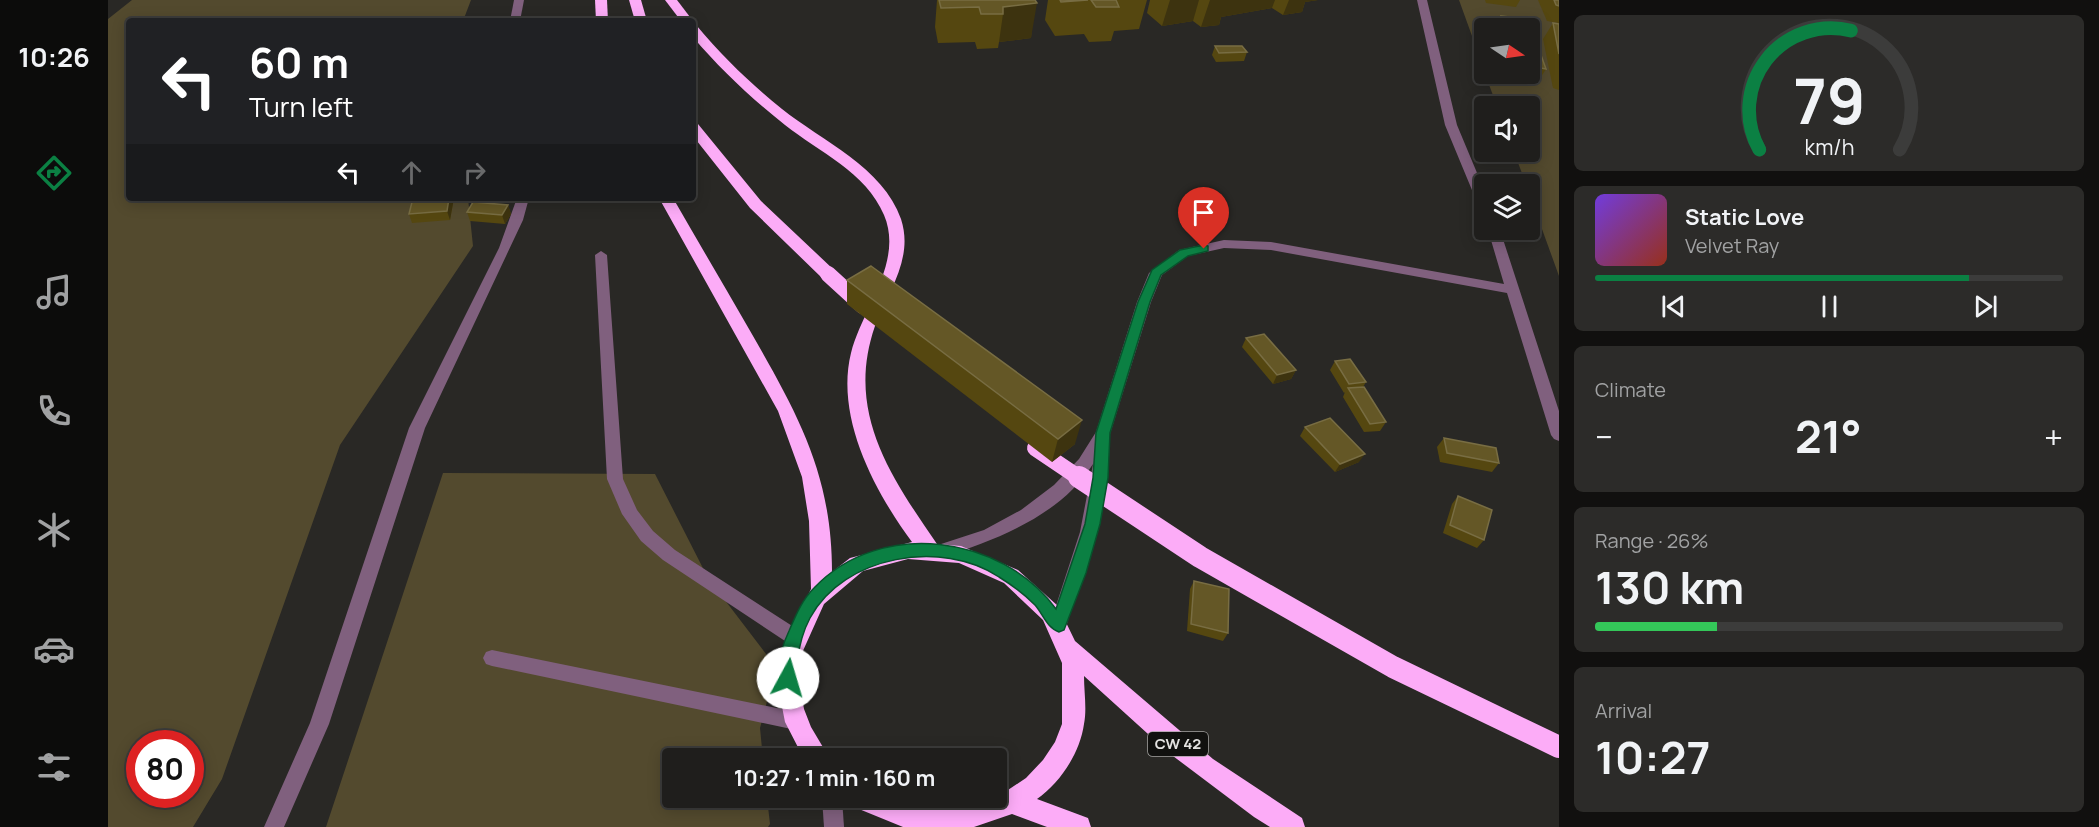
<!DOCTYPE html>
<meta charset="utf-8">
<style>
:root{--surface:#1f1e1c;--page:#2c2b29;--text:#f1f3f6;--muted:#a1a2a3;--line:#3c3c3b;--accent:#0b8043}
body{margin:0;font-family:Manrope,sans-serif;background:var(--page);color:var(--text);height:100vh;display:flex;flex-direction:column;font-size:22px;white-space:nowrap}
*{box-sizing:border-box;margin:0}
p{font-size:20px;color:var(--muted)}
.icon{flex:none;width:33px;height:33px;fill:none;stroke:currentColor;stroke-width:2;stroke-linecap:round;stroke-linejoin:round}
.map{position:relative;flex:1;overflow:hidden}
.side{display:flex;flex-direction:column;gap:15px;padding:15px;background:#11100f;width:540px}
.side>*{flex:none}
.guide{position:absolute;left:18px;top:18px;width:570px;height:183px;border-radius:6px;box-shadow:0 3px 15px #0003,0 0 0 2px var(--line);background:#202124;color:#fff;overflow:hidden}
.needle{width:39px;rotate:103deg}
.buttons{position:absolute;left:1366px;top:18px;display:grid;gap:12px}
.buttons a{display:grid;place-items:center;width:66px;height:66px;border-radius:6px;background:var(--surface);box-shadow:0 3px 15px #0003,0 0 0 2px var(--line);font-size:30px}
.speed{position:absolute;left:18px;top:730px;display:flex;gap:12px;font-size:30px;font-weight:700;text-align:center}
.speed>*{display:grid;place-content:center;width:78px;height:78px;border-radius:50%;background:var(--surface);box-shadow:0 3px 15px #0003,0 0 0 2px var(--line);line-height:1}
.speed .limit{border:9px solid #d22;background:#fff;color:#111}
.pin{position:absolute;display:grid;place-items:center;width:51px;height:51px;color:#fff;margin:-62px -26px;border-radius:50% 50% 50% 0;rotate:-45deg;box-shadow:0 0 6px #0007}
.pin .icon{rotate:45deg}
.me{position:absolute;width:66px;margin:-33px;rotate:6deg;stroke-linejoin:round;filter:drop-shadow(0 0 4px #0008)}
.turn{display:flex;align-items:center;gap:21px;height:126px;padding:0 24px;font-size:27px}
.turn .icon{width:78px;height:78px;stroke-width:2.5}
.turn b{display:block;font-size:42px;line-height:51px}
.lanes{display:flex;align-items:center;height:57px;padding:0 24px;background:#0003;justify-content:center;gap:30px;direction:ltr}
.lanes .off{opacity:.35}
.big{font-size:45px;font-weight:700;line-height:1.1}
.side .card{flex:1;display:flex;flex-direction:column;justify-content:center;gap:9px;min-width:0;padding:0 21px;border-radius:9px;background:var(--page)}
.side .dial{align-items:center;gap:0}
.dial svg{height:156px;overflow:visible;fill:none;stroke:var(--line);stroke-width:7;stroke-linecap:round;text-anchor:middle}
.dial text{fill:var(--text);stroke:none}
.song{display:flex;align-items:center;gap:18px}
.cover{width:72px;height:72px;border-radius:9px;background:linear-gradient(135deg,hsl(260 70% 55%),hsl(10 70% 35%))}
.played{height:6px;border-radius:3px;background:linear-gradient(90deg,var(--accent) 80%,var(--line) 80%)}
.keys{display:flex;justify-content:space-around;direction:ltr}
.heat{display:flex;justify-content:space-between;align-items:center;font-size:33px;direction:ltr}
.charge{height:9px;border-radius:4px;background:linear-gradient(90deg,#34c759 26%,var(--line) 0)}
.trip{position:absolute;left:554px;top:748px;width:345px;height:60px;border-radius:6px;background:var(--surface);box-shadow:0 3px 15px #0003,0 0 0 2px var(--line);font-weight:700;line-height:60px;text-align:center}
main{display:flex;flex:1;min-height:0}
.tab-bar{display:flex;flex-direction:column;width:108px;justify-content:space-around;align-items:center;background:#0c0c0b;color:var(--muted)}
.tab-bar .icon{width:42px;height:42px}
.tab-bar .active{color:var(--accent)}
.tab-bar b{font-size:27px;color:var(--text)}
.map>svg:first-child{display:block}
.green{fill:#534a2e;fill-rule:evenodd}
.lines{fill:none;stroke-linecap:round;stroke-linejoin:round}
.minor{fill:#80607e;fill-rule:evenodd}
.highway{fill:#fcacf7;fill-rule:evenodd}
.highway-bridge-far1{stroke:#fcacf7;stroke-width:16}
.highway-bridge{stroke:#fcacf7;stroke-width:22}
.wall{fill:#554710}
.shaded-wall{fill:#3d330f}
.building{fill:#645726;stroke:#786d43;stroke-width:1.5}
.route{fill:#0b8043;stroke:#07532c;stroke-width:1.5}
.labels{text-anchor:middle;stroke-width:6;stroke-linejoin:round;paint-order:stroke}
.shield{fill:#11110f;stroke:#a4a3a1;stroke-width:1.5}
.shield-label{font-size:15px;font-weight:bold;fill:#e3e2e0}
</style>
<main>
<nav class="tab-bar">
<b>10:26</b>
<svg class="icon active" aria-label="directions" viewBox="0 0 24 24"><path d="M12 3l9 9-9 9-9-9zM9 14v-3h6M13 9l2 2-2 2"/></svg>
<svg class="icon" aria-label="music" viewBox="0 0 24 24"><path d="M9 18V5l10-2v13"/><circle cx="6" cy="18" r="3"/><circle cx="16" cy="16" r="3"/></svg>
<svg class="icon" aria-label="phone" viewBox="0 0 24 24"><path d="M5 4h4l2 5-3 2q2 4 5 5l2-3 5 2v4C11 20 4 13 5 4z"/></svg>
<svg class="icon" aria-label="climate" viewBox="0 0 24 24"><path d="M12 3v18M4 7l16 10M4 17L20 7"/></svg>
<svg class="icon" aria-label="car" viewBox="0 0 24 24"><path d="M5 17H2v-5l4-1 3-4h7l3 4 3 1v5h-3M9 17h6M6 11h13"/><circle cx="7" cy="17" r="2"/><circle cx="17" cy="17" r="2"/></svg>
<svg class="icon" aria-label="filters" viewBox="0 0 24 24"><path d="M4 7h16M4 17h16"/><circle cx="9" cy="7" r="2"/><circle cx="15" cy="17" r="2"/></svg>
</nav>
<div class="map">
<svg width="1451" height="827" viewBox="0 0 1451 827">
<rect width="100%" height="100%" fill="#292825"/>
<g class="green">
<path d="M24 0H363L355 21H21V198H360L365 246 232 445 114 779 85 827H0V19ZM32 744H82V795H32Z"/>
<path d="M1351 0H1451V276L1422 196V184H1418L1406 152H1422V106H1389L1377 74H1422V28H1377V72Z"/>
<path d="M335 473 547 474 600 578 668 667 652 728 655 759H564V798H659L662 824 660 827H218Z"/>
</g>
<g class="lines">
<g class="minor">
<path d="M406 0H416L412 21H402Z"/>
<path d="M1309 0H1319L1349 125 1377 192V211L1371 207 1337 125Z"/>
<path d="M409 198H421L415 220 317 428 221 724 176 827H156L202 723 301 428 391 248Z"/>
<path d="M1380 230H1392L1451 411V441L1446 439 1443 435 1399 293 1163 250 1116 248 1080 256 1054 275 1043 302 1002 434 998 485 988 532 957 630 951 632 945 630 942 624 972 532 985 464C953 515 890 539 836 557L830 555 828 550 830 545 876 530 913 510 946 485 971 459 988 432 1029 302 1041 273 1071 250 1116 240 1163 242 1396 284Z"/>
<path d="M493 251 499 255 515 479 529 510 545 531 567 550 692 631 695 637 692 643 686 645 680 643 555 560 533 541 514 514 499 479 487 255Z"/>
<path d="M384 650 688 712 695 714 698 721 695 728 688 730 384 666 378 664 375 658 378 652Z"/>
<path d="M714 798H734L736 827H716Z"/>
</g>
<g class="highway">
<path d="M487 0H499L500 21H488Z"/>
<path d="M521 0H533L539 21H527Z"/>
<path d="M557 0H569L585 21H573Z"/>
<path d="M585 25 589 26C615 57 643 84 674 109 714 141 775 167 793 219 806 259 780 291 767 326 737 412 783 477 829 544L853 546 910 570 950 606 967 641 1105 759 1194 818 1197 827H1162L1146 817 1061 753 976 676C976 692 979 709 976 724 972 753 952 783 929 799L980 818 983 827H939L904 814 866 827H795L746 807 743 798H781L810 806 859 804 888 798 918 778 935 760 947 742 954 724V663L935 620 896 583 851 563 800 559 755 571 716 604 694 653 691 681 696 709 703 727 722 759H696L677 722 669 681 672 653 703 589 701 521 694 477 670 411 551 198H565C590 242 616 285 641 329 689 413 724 473 724 572L742 558 804 542C767 492 727 418 743 353 754 309 796 262 776 215 758 172 711 152 677 125 643 98 612 69 585 37Z"/>
<path d="M585 123 590 124 653 201 726 270 728 274 726 278H714L642 208 585 136Z"/>
</g>
<g class="highway-bridge-far1">
<path d="M720 274 755 306"/>
<path d="M927 448 973 479"/>
</g>
<path class="highway-bridge" d="M971 477 1092 557 1285 667 1451 747"/>
</g>
<g class="wall">
<path d="M829 0H927L923 38 891 42 890 48 869 49 867 42 830 43 827 27Z"/>
<path d="M940 0H1039L1031 29 1006 31 1003 41 981 42 976 34 947 36 937 20Z"/>
<path d="M1042 0H1210L1197 2 1194 12 1175 15 1164 8 1113 17 1111 25 1093 27 1085 21 1054 26 1039 13Z"/>
<path d="M1377 0H1412L1408 7 1378 3Z"/>
<path d="M1430 0H1451V23L1439 21Z"/>
<path d="M1393 16 1420 19 1438 69 1428 85 1399 81 1397 74H1422V28H1386Z"/>
<path d="M1445 23 1451 24V90L1445 88 1435 39Z"/>
<path d="M1107 46 1139 52 1136 61 1108 62 1104 55Z"/>
<path d="M305 198H346L342 220 304 223 301 214Z"/>
<path d="M400 205 403 214 397 224 362 221 359 212Z"/>
<path d="M739 280 967 444 944 462 739 304Z"/>
<path d="M1138 338 1188 370 1183 379 1165 384 1134 347Z"/>
<path d="M1227 361 1258 382 1255 387 1278 422 1272 431 1256 432 1235 397 1237 392 1236 393 1222 370Z"/>
<path d="M1197 427 1251 462 1227 472 1192 436Z"/>
<path d="M1336 438 1391 463 1384 472 1332 462 1329 447Z"/>
<path d="M1350 496 1376 540 1369 548 1335 533 1344 504Z"/>
<path d="M1086 581 1120 633 1115 641 1079 631 1082 589Z"/>
</g>
<g class="shaded-wall">
<path d="M1062 0H1091L1085 21 1054 26Z"/>
<path d="M1102 0H1167L1164 8 1113 17 1111 25 1093 27Z"/>
<path d="M1181 0H1210L1197 2 1194 12 1175 15Z"/>
<path d="M929 3 923 38 891 42 895 14V7Z"/>
<path d="M341 198H346L342 220 339 211Z"/>
<path d="M400 205 403 214 397 224 394 215Z"/>
<path d="M1188 370 1183 379 1165 384 1169 375Z"/>
<path d="M974 420 967 444 944 462 950 439Z"/>
<path d="M1257 454 1251 462 1227 472 1232 464Z"/>
</g>
<g class="building">
<path d="M831 0H927L929 3 895 7V14H873L871 7 833 8Z"/>
<path d="M952 0H980L953 2Z"/>
<path d="M983 0H1008L1011 7H988Z"/>
<path d="M1446 0H1451V6L1448 5Z"/>
<path d="M1393 16 1420 19 1438 69 1422 66V28H1397Z"/>
<path d="M1445 23 1451 24V54Z"/>
<path d="M1107 46H1134L1139 52 1111 53Z"/>
<path d="M305 198H341L339 211 301 214Z"/>
<path d="M365 202 400 205 394 215 359 212Z"/>
<path d="M763 266 974 420 950 439 739 280Z"/>
<path d="M1156 334 1188 370 1169 375 1138 338Z"/>
<path d="M1242 359 1258 382 1241 384 1227 361Z"/>
<path d="M1256 387 1278 422 1262 424 1240 388Z"/>
<path d="M1222 418 1257 454 1232 464 1197 427Z"/>
<path d="M1336 438 1388 448 1391 463 1339 453Z"/>
<path d="M1350 496 1384 510 1376 540 1342 525Z"/>
<path d="M1086 581 1121 589 1120 633 1083 624Z"/>
</g>
<path class="route" d="M1096 245 1100 246V251L1080 256 1053 275 1042 302 1002 433 1000 478 992 524 978 573 956 630 951 632C939 628 935 614 927 605 916 594 904 585 891 577 834 539 736 555 702 618 695 631 691 647 689 662 688 669 690 676 686 684L680 686 674 684C667 668 674 646 681 631 688 615 694 600 706 588 772 518 894 535 948 609L977 524 985 478 988 433 1030 302 1044 270 1072 250Z"/>
<g class="labels">
<rect class="shield" x="1040" y="732" width="60" height="24" rx="4.5"/>
<g class="shield-label">
<text x="1070" y="749">CW 42</text>
</g>
</g>
</svg>
<div class="buttons">
<a><svg class="needle" viewBox="-14 -14 28 28"><path d="M0-13l5 13h-10z" fill="#e53935"/><path d="M0 13l5-13h-10z" fill="#a1a2a3"/></svg></a>
<a><svg class="icon" aria-label="sound" viewBox="0 0 24 24"><path d="M4 9h4l5-4v14l-5-4H4zM17 9q2 3 0 6"/></svg></a>
<a><svg class="icon" aria-label="layers" viewBox="0 0 24 24"><path d="M12 4l9 5-9 5-9-5zM3 14l9 5 9-5"/></svg></a>
</div>
<div class="speed"><div class="limit">80</div></div>
<div class="pin" style="left:1096px;top:249px;background:#d93025"><svg class="icon" aria-label="arrive" viewBox="0 0 24 24"><path d="M6 21V4h12l-3 4 3 4H6"/></svg></div>
<svg class="me" style="left:680px;top:678px" viewBox="-20 -20 40 40"><circle r="19" fill="#fff"/><path d="M0-13L10 11 0 6-10 11z" fill="#0b8043"/></svg>
<div class="trip">10:27 · 1 min · 160 m</div>
<div class="guide">
<div class="turn"><svg class="icon" aria-label="left" viewBox="0 0 24 24"><path d="M17 20v-9H6M10 6l-5 5 5 5"/></svg><div><b>60 m</b>Turn left</div></div>
<div class="lanes"><svg class="icon" aria-label="left" viewBox="0 0 24 24"><path d="M17 20v-9H6M10 6l-5 5 5 5"/></svg><svg class="icon off" aria-label="ahead" viewBox="0 0 24 24"><path d="M12 20V5M6 11l6-6 6 6"/></svg><svg class="icon off" aria-label="right" viewBox="0 0 24 24"><path d="M7 20v-9h11M14 6l5 5-5 5"/></svg></div>
</div>
</div>
<section class="side">
<div class="card dial"><svg viewBox="0 0 100 80">
<path d="M14 69A42 42 0 1 1 86 69"/>
<path d="M14 69A42 42 0 0 1 61 8" stroke="#0b8043"/>
<text x="50" y="56" font-size="32" font-weight="700">79</text>
<text x="50" y="72" font-size="11">km/h</text>
</svg></div>
<div class="card">
<div class="song"><i class="cover"></i><div><b>Static Love</b><p>Velvet Ray</p></div></div>
<div class="played"></div>
<div class="keys"><svg class="icon" aria-label="previous" viewBox="0 0 24 24"><path d="M18 5L8 12l10 7zM5 5v14"/></svg><svg class="icon" aria-label="pause" viewBox="0 0 24 24"><path d="M8 5v14M16 5v14"/></svg><svg class="icon" aria-label="next" viewBox="0 0 24 24"><path d="M6 5l10 7-10 7zM19 5v14"/></svg></div>
</div>
<div class="card"><p>Climate</p>
<div class="heat"><a>−</a><b class="big">21°</b><a>+</a></div>
</div>
<div class="card"><p>Range · 26%</p><b class="big">130 km</b><div class="charge"></div></div>
<div class="card"><p>Arrival</p><b class="big">10:27</b></div>
</section>
</main>
